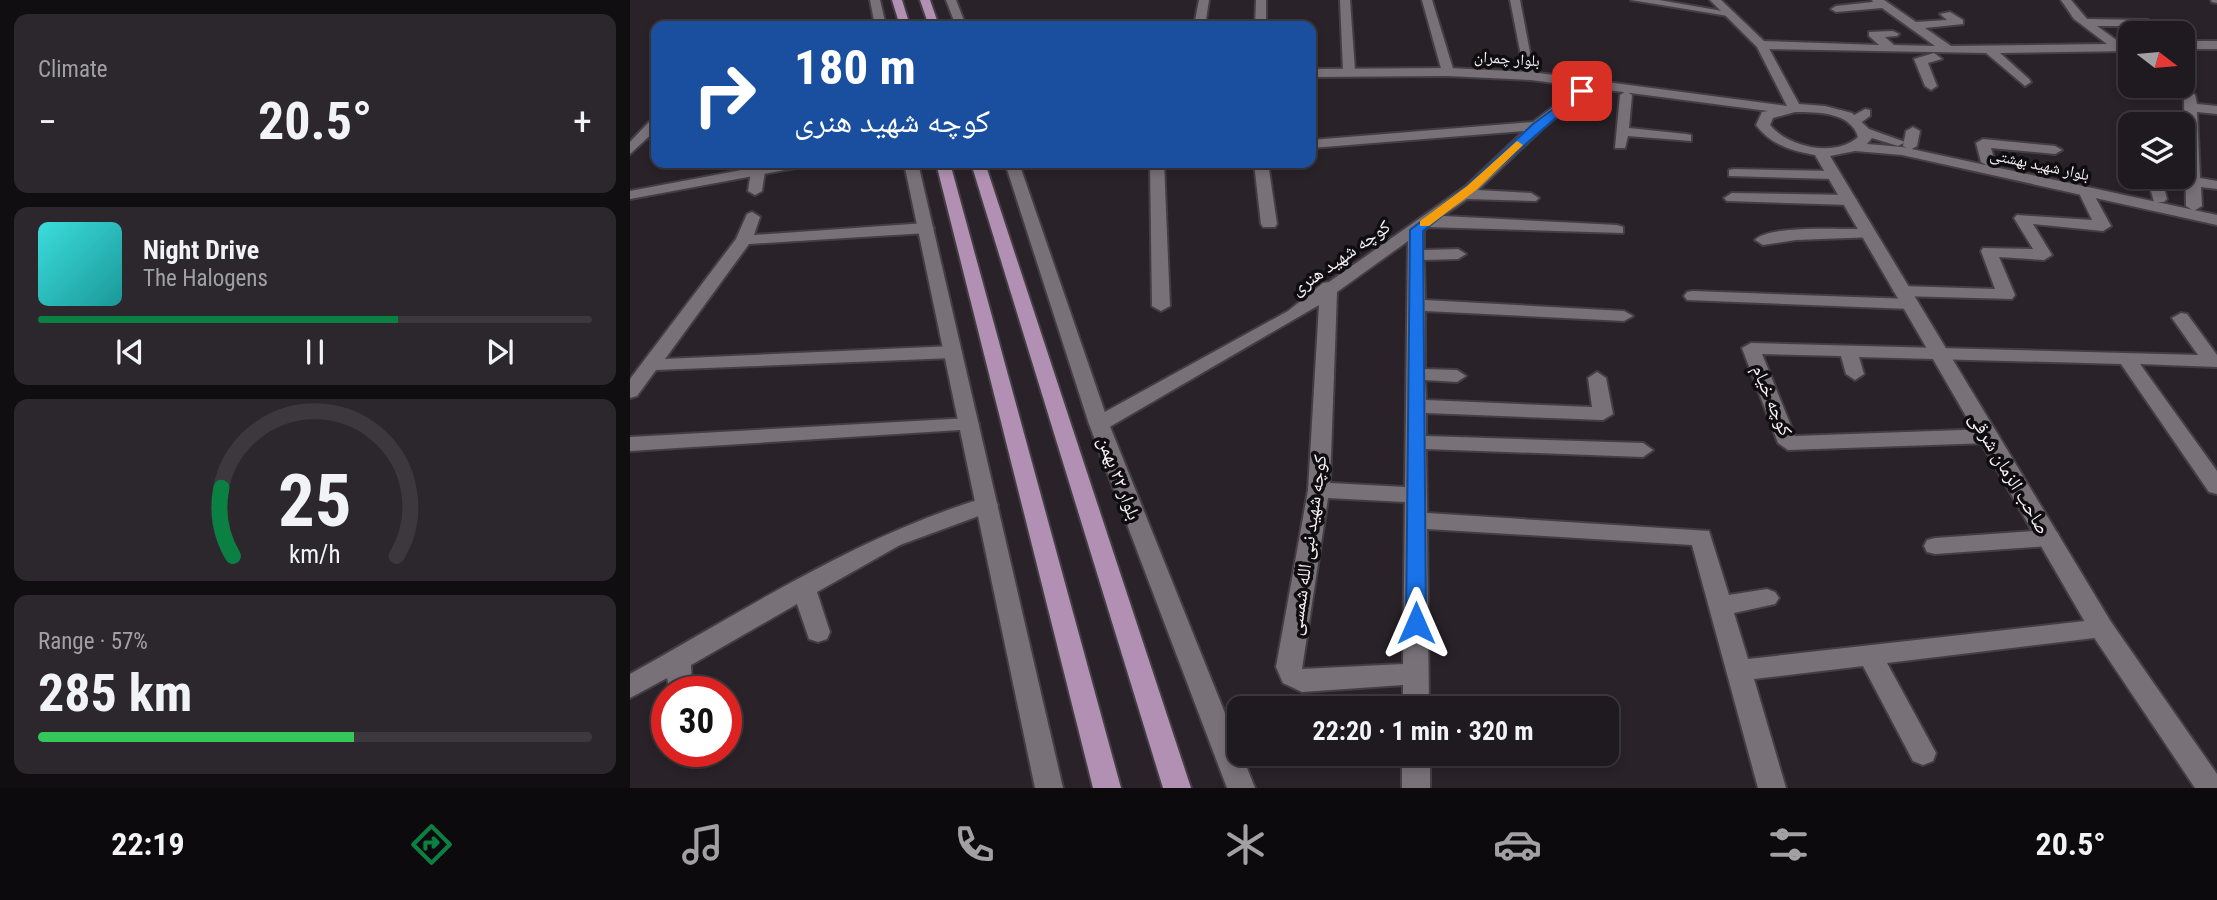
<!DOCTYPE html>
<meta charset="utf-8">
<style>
:root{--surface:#1f1a1f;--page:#2c272c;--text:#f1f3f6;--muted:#a1a1a4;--line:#3c383d;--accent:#0b8043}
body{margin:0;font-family:"Roboto Condensed","Noto Naskh Arabic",sans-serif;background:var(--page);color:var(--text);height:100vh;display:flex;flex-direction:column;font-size:26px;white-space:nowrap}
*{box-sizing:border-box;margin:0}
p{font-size:23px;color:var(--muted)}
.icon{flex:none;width:38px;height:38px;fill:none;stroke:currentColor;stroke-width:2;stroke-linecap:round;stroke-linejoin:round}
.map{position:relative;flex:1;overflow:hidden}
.drawer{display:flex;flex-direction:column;gap:14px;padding:14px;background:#110e11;width:630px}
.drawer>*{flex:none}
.guide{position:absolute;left:21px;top:21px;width:665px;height:147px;border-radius:14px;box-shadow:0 4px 10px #0003,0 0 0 2px var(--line);background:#1a4fa0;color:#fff;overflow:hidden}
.needle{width:46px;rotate:106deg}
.tools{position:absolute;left:1488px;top:21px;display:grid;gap:14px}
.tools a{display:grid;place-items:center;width:77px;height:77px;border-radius:14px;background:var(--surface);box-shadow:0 4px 10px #0003,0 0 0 2px var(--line);font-size:35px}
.speed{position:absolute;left:21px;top:676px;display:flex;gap:14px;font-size:35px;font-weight:700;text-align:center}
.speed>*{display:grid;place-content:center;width:91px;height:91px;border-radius:50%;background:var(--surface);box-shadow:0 4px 10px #0003,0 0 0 2px var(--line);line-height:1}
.speed .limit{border:10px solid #d22;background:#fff;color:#111}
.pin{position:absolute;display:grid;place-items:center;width:60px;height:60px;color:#fff;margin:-30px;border-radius:14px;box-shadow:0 4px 10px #0006}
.me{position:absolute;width:77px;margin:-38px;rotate:0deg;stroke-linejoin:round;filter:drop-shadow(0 0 5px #0008)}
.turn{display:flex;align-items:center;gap:24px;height:147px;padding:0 28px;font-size:32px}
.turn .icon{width:91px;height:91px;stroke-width:2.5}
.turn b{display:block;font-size:49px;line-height:60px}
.big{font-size:52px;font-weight:700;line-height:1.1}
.drawer .card{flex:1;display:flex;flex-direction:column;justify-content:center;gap:10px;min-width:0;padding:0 24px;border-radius:14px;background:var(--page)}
.drawer .dial{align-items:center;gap:0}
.dial svg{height:182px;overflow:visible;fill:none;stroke:var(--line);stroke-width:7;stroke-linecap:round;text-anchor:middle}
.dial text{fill:var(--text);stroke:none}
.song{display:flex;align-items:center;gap:21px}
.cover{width:84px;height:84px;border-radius:10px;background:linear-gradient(135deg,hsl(180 70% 55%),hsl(180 70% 35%))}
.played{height:7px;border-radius:4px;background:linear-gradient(90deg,var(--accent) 65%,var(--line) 65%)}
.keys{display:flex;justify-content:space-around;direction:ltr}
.heat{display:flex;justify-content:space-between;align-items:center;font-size:38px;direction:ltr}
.charge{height:10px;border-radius:5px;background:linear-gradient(90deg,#34c759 57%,var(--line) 0)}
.trip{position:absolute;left:597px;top:696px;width:392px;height:70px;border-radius:14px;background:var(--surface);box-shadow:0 4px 10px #0003,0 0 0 2px var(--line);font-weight:700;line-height:70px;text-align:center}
.tab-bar{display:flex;height:112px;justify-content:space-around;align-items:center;background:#0c0a0c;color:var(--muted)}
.tab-bar .icon{width:49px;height:49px}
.tab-bar .selected{color:var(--accent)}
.tab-bar b{font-size:32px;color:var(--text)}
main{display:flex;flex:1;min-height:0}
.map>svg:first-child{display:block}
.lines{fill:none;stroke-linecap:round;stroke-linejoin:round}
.minor-casing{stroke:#433e44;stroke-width:4}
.tertiary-casing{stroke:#433e44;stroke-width:4}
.secondary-casing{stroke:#433e44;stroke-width:4}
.primary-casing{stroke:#433e44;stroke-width:4}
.minor{fill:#787178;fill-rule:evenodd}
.tertiary{fill:#787178;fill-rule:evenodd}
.secondary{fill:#787178;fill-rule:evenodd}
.primary{fill:#b190b3;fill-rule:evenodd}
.route{fill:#1a73e8;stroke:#114b97;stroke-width:2}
.slow{fill:#f59e0b}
.labels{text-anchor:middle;stroke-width:7;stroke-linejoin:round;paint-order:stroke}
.far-street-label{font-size:16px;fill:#f5f1f5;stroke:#100d10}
.street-label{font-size:19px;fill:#f5f1f5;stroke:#100d10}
</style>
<main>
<section class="drawer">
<div class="card"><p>Climate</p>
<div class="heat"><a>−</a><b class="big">20.5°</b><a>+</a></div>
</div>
<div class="card">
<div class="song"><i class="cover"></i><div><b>Night Drive</b><p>The Halogens</p></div></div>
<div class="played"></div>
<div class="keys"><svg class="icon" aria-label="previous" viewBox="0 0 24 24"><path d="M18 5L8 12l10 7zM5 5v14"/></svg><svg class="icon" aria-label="pause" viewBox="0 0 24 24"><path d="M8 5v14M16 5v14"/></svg><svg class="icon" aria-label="next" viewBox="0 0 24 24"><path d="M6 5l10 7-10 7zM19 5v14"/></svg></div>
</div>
<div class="card dial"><svg viewBox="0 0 100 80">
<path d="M14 69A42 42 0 1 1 86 69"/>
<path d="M14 69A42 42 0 0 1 9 39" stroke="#0b8043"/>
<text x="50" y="56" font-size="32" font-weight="700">25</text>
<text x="50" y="72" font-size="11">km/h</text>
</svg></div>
<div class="card"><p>Range · 57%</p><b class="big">285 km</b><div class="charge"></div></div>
</section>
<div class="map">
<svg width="1587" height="788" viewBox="0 0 1587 788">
<rect width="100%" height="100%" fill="#292329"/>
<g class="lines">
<g class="minor-casing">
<g id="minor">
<path d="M569 0H579L575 26H564Z"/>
<path d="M626 0H636V26H625Z"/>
<path d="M710 0H720L725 71 719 75 713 71Z"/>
<path d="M792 0H802L824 72 822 75 812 72Z"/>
<path d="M880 0H890L905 79 895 76Z"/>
<path d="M1001 0H1029L1104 13 1098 16Z"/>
<path d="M1242 0H1254L1286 22 1317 20 1310 14 1320 12 1333 20V24L1295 28 1321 46 1477 44 1444 19 1431 0H1441L1457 19 1518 20 1524 23 1518 26H1467L1492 44 1500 43V51L1370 53 1399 79 1401 82 1395 86 1356 53 1132 49 1126 45 1132 41 1249 45 1239 36V32L1263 31 1269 34 1267 36 1255 37 1264 45 1305 46 1252 8 1206 12 1201 9 1206 6 1243 2Z"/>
<path d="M1581 0H1587V3L1582 2Z"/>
<rect x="1552" y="41" width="35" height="8"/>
<path d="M1304 53 1312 59 1298 63 1307 86 1301 90 1295 86 1284 59Z"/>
<path d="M1552 85 1565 95 1567 104 1587 106V114L1567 112 1570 178 1587 181V189L1571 187 1572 206 1564 211 1556 206 1554 99 1540 86Z"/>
<path d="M948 88 958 91 912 129 848 190 901 193 909 198 906 201 837 199 813 216 987 225 993 227V233L798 227 794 230V250L828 249 836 254 828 259 794 260 795 300 994 311 1003 316 994 321 795 311V369L827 370 836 376 827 382 795 380 796 400 962 407 958 378 967 372 976 378 983 414 973 420 796 413V436L1013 443 1023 450 1013 457 796 449 797 513 1079 531 1099 595 1137 589 1145 592 1149 598 1145 604 1104 613 1118 659 1472 619 1481 622 1484 629 1481 636 1257 663 1306 753 1303 761 1293 765 1283 761 1233 666 1124 679 1156 788H1128L1062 545 797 529 799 709H773V685L672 692 653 683 646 667 678 490 689 305 476 429 469 430 459 424 462 419 658 311 693 283 699 282 836 186 894 131 681 148V140L903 122ZM778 241 775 487 700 483 707 292ZM698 498 775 502 773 664 672 669Z"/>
<path d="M996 91 1002 95 999 128 1056 134 1061 135V141L998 136 995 148H985L990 95Z"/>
<path d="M1235 109 1240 110V116L1229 124H1219V118Z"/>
<path d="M19 122H26V130L0 154V142Z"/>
<path d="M1283 127 1290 131 1287 146 1280 150 1273 146 1276 131Z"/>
<path d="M1353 139 1425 146 1432 150 1425 154 1361 148 1365 162 1358 166 1351 162 1346 143Z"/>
<path d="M377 163H422L415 167 383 169 378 168Z"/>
<path d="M520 163H534L540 306 531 311 522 306Z"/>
<path d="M624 163H638L647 224 645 227H633L631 224Z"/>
<path d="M128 167 135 171 132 191 125 195 118 191 121 171Z"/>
<path d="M1104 169 1204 171 1211 175 1204 179 1099 176V170Z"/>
<path d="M1517 177H1531L1537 199 1534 202H1524Z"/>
<path d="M1455 187 1462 191 1481 226 1473 231 1403 224 1422 255 1414 260 1369 257 1385 295 1382 299 1272 296 1263 291 1272 286 1365 289 1351 251 1353 248 1403 249 1384 218 1387 215 1462 220 1448 191Z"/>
<path d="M1102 193 1219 195 1227 200 1219 205 1097 201 1094 198Z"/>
<path d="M122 212 130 217 124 235 296 223 304 228 296 233 119 244 35 359 323 346 332 352 323 358 26 370 7 396 0 398V379L106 239 117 214Z"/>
<path d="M1239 229 1245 231V237L1166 240 1133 245 1125 240C1141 224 1215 230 1239 229Z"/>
<path d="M1063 291 1280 299 1289 304 1280 309 1057 300 1054 296 1057 292Z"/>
<path d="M1551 313 1557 314 1587 355V367L1510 364 1587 471V494L1579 492 1491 364 1229 357 1234 374 1225 380 1216 374 1211 356 1132 354 1165 436 1359 429 1369 436 1359 443 1158 450 1148 443 1112 348 1121 343 1568 355 1542 318Z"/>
<path d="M339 418 349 424 346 429 0 451V437Z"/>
<path d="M357 497 365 500 368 505 365 510 270 545 187 592 200 632 197 639 188 642 179 639 167 604 61 665 62 691H40L37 678 0 698V674C115 610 229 535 357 497Z"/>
<path d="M1419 530 1427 532 1430 538 1427 544 1419 546 1305 554 1297 552 1294 546 1297 540 1305 538Z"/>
<rect x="772" y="754" width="28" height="34"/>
</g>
</g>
<g class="tertiary-casing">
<path id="tertiary" d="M149 163H178L171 167 0 199V191Z"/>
</g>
<g class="secondary-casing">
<g id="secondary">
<path d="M240 0H250L256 26H245Z"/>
<path d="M316 0H326L336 26H326Z"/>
<path d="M1080 0H1091L1136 43 1169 104 1195 106 1222 113 1239 129 1275 142 1268 146 1242 138 1237 144 1272 147 1587 215V225L1272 155 1225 151 1200 156 1481 622 1587 774V788H1565L1463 636 1185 155C1162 151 1141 145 1126 125L1132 112 1138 111 901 80 818 76 681 77V69L818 68 901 72 1157 106 1127 47ZM1165 112C1187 112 1221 112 1228 137 1205 158 1158 147 1140 125L1143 118Z"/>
<path d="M274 163H288L433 788H405Z"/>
<path d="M375 163H389L479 424 625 788H597L459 424Z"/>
</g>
</g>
<g class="primary-casing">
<g id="primary">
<path d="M262 0H272L280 26H270Z"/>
<path d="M290 0H300L309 26H299Z"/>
<path d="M306 163H320L491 788H463Z"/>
<path d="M341 163H355L561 788H533Z"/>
</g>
</g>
<use href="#minor" class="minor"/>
<use href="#tertiary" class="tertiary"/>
<use href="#secondary" class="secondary"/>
<use href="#primary" class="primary"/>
</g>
<path class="route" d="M952 88 957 91 956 93C899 138 850 188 793 231L796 623 794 628H779L776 623 780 230 837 186 903 124Z"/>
<path class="slow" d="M887 141 893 145 891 147 845 191 799 226H790V221L837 186Z"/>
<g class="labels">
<g class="far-street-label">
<text transform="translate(877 58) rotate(4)" y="6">بلوار چمران</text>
<text transform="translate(1410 164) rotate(12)" y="6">بلوار شهید بهشتی</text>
</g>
<g class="street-label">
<text transform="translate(710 257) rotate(-35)" y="7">کوچه شهید هنری</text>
<text transform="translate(1143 400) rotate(67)" y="7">کوچه خیام</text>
<text transform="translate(1380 473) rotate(59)" y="7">صاحب الزمان شرقی</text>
<text transform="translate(490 478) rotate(69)" y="7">بلوار ۲۲ بهمن</text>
<text transform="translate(677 545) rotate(-82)" y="7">کوچه شهید نبی الله شمسی</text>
</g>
</g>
</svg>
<div class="tools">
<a><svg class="needle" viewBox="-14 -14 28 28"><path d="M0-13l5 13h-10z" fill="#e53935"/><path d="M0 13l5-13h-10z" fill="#a1a1a4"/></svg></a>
<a><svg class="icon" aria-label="layers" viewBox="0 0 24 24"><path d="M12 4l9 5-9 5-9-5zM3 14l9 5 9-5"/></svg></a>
</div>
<div class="speed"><div class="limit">30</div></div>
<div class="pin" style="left:952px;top:91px;background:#d93025"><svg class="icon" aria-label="arrive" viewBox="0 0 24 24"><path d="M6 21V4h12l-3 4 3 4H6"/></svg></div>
<svg class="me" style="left:786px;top:623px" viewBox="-20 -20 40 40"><path d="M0-17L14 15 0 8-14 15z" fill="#1a73e8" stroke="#fff" stroke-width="4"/></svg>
<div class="trip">22:20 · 1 min · 320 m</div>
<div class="guide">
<div class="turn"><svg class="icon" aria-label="right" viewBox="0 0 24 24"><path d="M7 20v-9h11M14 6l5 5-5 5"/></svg><div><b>180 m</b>کوچه شهید هنری</div></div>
</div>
</div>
</main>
<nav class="tab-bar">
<b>22:19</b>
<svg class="icon selected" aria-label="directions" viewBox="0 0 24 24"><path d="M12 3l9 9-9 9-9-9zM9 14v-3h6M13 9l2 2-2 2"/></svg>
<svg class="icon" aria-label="music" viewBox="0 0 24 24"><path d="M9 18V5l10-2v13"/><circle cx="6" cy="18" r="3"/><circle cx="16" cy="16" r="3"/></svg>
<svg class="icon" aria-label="phone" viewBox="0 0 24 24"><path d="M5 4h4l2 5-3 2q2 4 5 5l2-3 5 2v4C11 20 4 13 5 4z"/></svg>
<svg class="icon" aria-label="climate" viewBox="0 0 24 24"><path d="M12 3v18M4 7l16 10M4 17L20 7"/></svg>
<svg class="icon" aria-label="car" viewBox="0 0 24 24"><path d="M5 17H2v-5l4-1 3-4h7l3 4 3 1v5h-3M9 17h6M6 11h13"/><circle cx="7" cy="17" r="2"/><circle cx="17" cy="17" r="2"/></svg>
<svg class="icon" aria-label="filters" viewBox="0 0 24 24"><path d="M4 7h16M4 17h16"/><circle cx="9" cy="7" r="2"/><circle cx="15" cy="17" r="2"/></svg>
<b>20.5°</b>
</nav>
